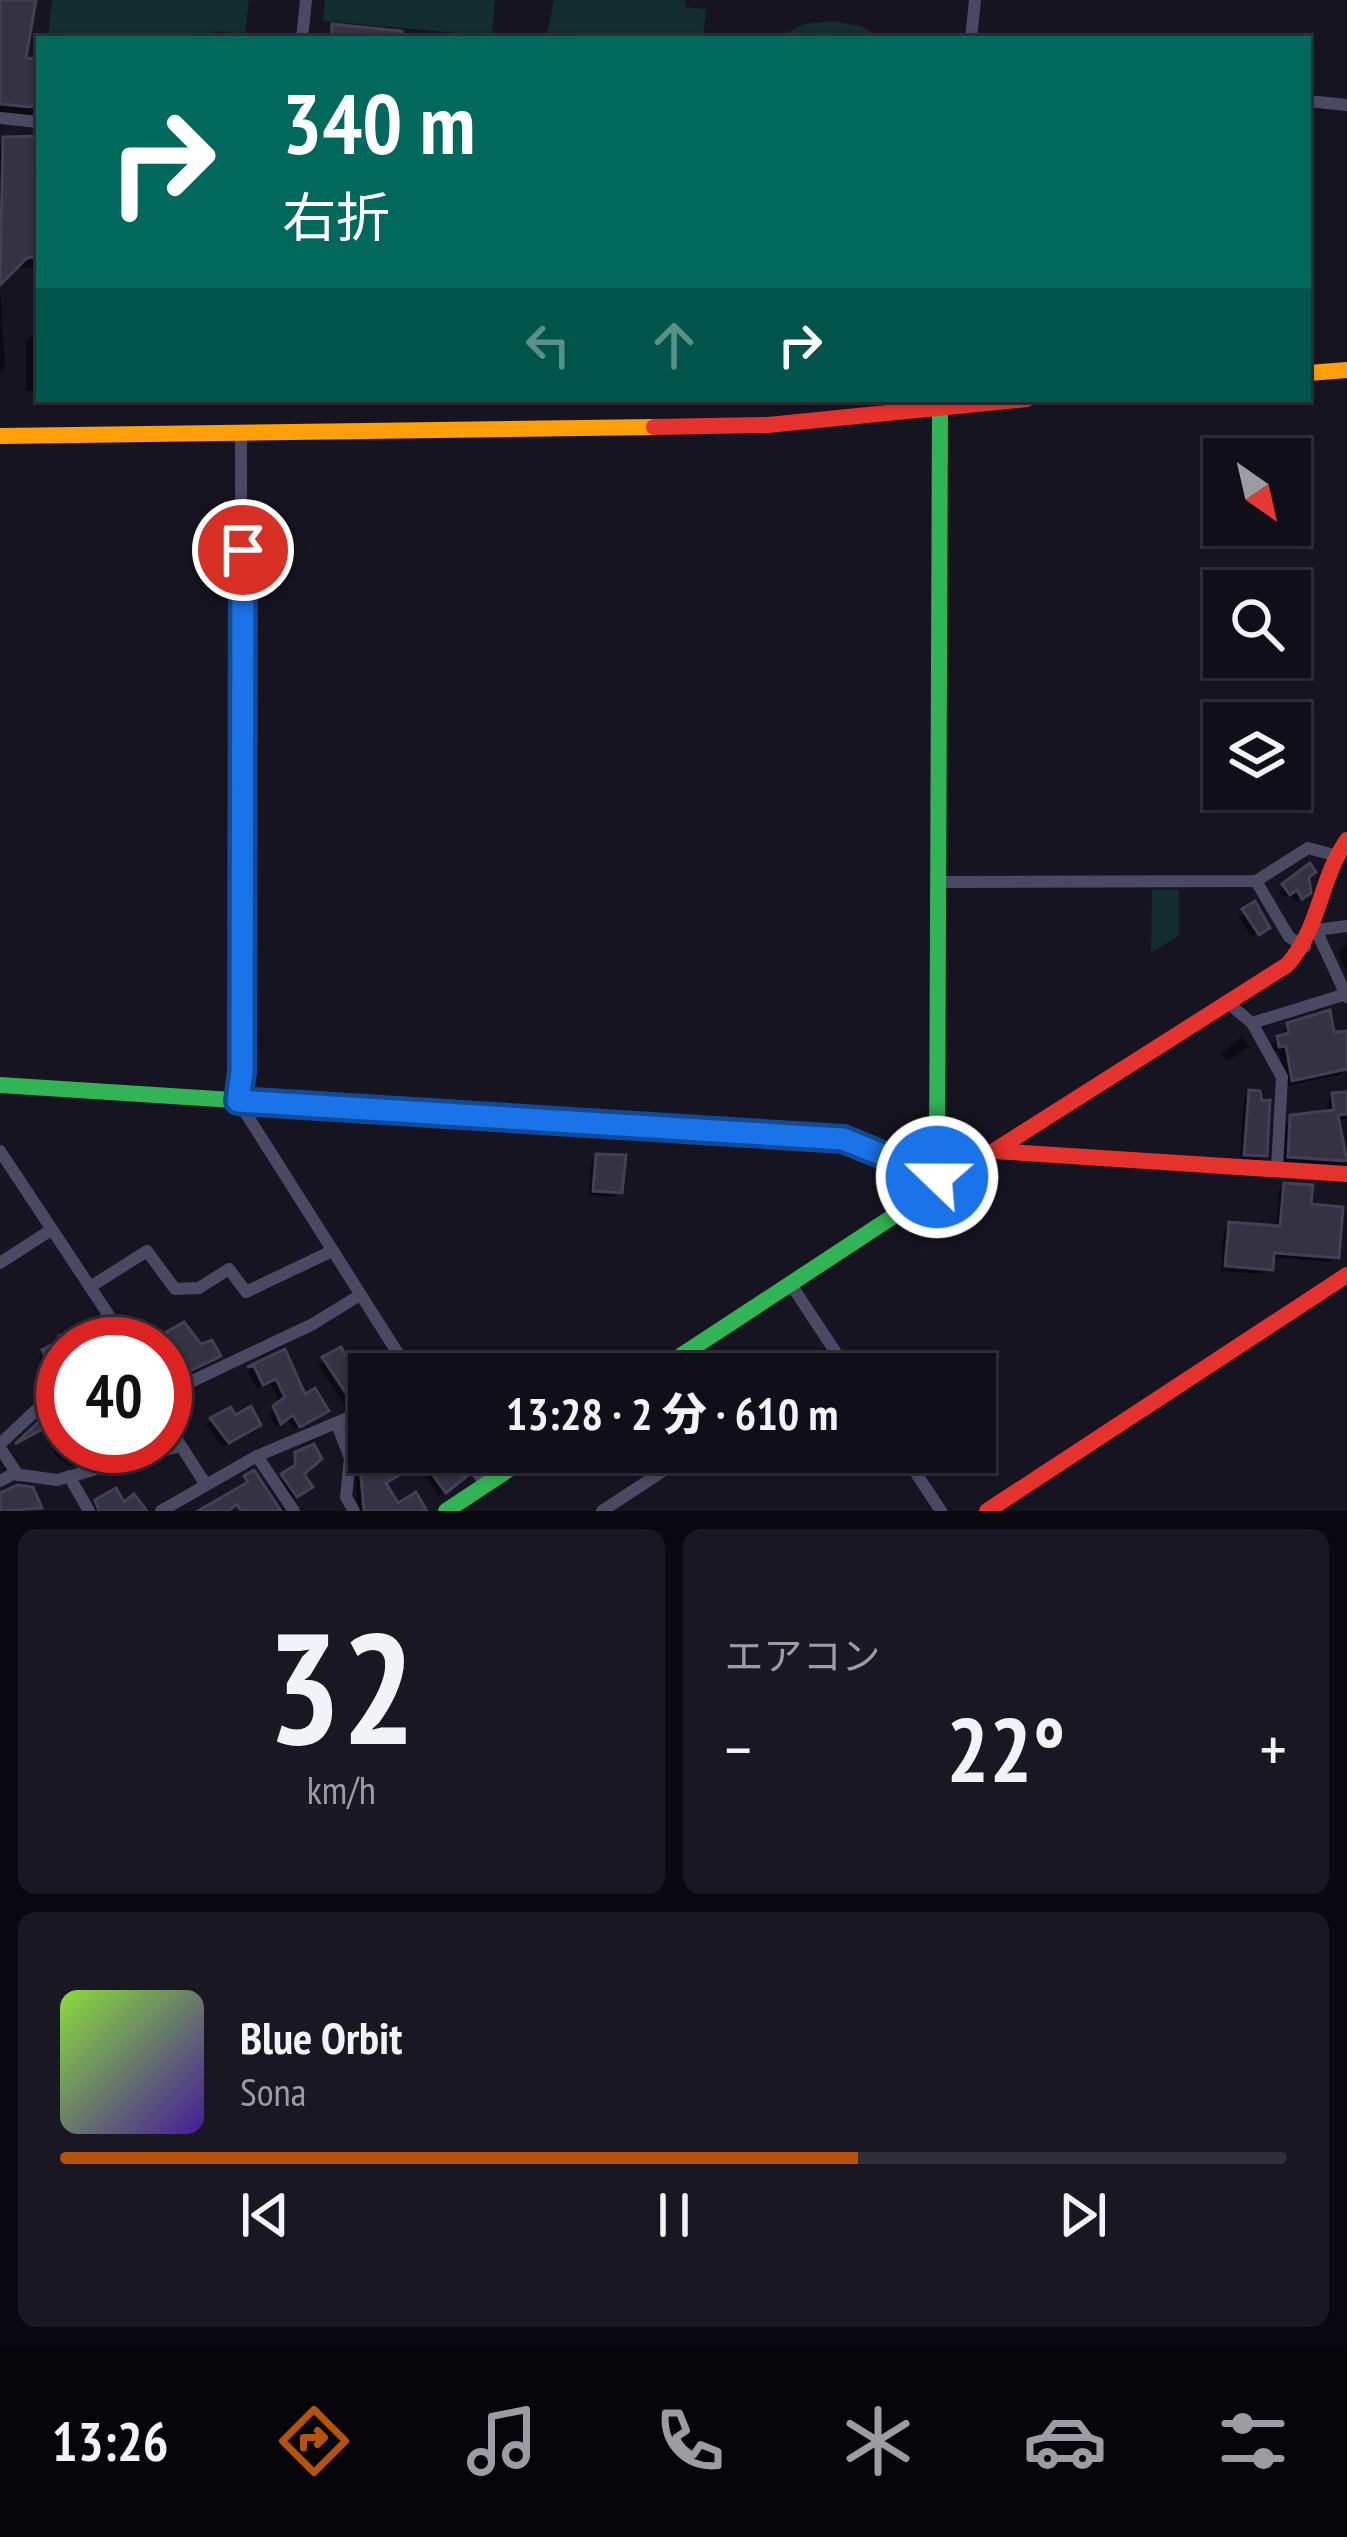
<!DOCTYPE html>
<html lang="ja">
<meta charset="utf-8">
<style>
:root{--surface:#100f19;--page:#191822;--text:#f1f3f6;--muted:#9c9ca2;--line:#302f38;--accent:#b45309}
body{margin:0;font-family:"PT Sans Narrow","Noto Sans JP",sans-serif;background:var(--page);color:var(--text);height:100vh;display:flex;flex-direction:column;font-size:45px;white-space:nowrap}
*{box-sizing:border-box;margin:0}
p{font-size:39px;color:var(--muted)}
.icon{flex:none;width:66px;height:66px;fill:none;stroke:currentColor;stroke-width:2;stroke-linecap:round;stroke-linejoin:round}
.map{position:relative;height:1511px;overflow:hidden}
.drawer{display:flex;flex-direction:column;gap:18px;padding:18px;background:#09080e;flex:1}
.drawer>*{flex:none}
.hud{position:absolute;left:36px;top:36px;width:1275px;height:366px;border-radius:0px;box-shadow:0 3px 9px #0004,0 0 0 3px var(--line);background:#00695c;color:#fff;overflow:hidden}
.needle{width:78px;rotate:146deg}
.controls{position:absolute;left:1203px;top:438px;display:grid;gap:24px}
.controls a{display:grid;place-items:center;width:108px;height:108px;border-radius:0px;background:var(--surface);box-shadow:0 3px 9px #0004,0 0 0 3px var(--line);font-size:60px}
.speed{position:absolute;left:36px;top:1317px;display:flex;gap:24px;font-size:60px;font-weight:700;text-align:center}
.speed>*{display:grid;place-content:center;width:156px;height:156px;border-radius:50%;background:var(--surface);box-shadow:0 3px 9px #0004,0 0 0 3px var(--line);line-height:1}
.speed .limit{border:18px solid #d22;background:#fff;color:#111}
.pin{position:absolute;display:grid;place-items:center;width:102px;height:102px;color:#fff;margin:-51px;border:6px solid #fff;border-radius:50%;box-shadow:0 3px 12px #0007}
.me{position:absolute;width:132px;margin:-66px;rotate:292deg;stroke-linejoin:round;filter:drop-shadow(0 0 9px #0008)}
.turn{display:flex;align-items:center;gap:42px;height:252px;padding:0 48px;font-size:54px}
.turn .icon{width:156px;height:156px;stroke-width:2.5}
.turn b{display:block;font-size:84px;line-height:102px}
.lanes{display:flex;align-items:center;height:114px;padding:0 48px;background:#0003;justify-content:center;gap:60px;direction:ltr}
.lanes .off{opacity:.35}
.big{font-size:90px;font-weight:800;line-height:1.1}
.drawer .card{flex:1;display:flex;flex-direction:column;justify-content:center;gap:18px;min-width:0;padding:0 42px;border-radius:18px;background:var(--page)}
.drawer .dial{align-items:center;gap:0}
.dial b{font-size:156px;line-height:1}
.song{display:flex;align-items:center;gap:36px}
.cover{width:144px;height:144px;border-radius:18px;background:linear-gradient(135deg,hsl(90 70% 55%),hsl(260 70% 35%))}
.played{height:12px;border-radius:6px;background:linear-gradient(90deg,var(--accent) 65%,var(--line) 65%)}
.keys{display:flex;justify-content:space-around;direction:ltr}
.heat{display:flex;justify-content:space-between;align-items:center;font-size:66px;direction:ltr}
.drawer .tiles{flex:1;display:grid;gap:18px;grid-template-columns:1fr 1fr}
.card:last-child{grid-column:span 2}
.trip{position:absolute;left:348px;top:1353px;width:648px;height:120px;border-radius:0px;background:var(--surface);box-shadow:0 3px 9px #0004,0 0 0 3px var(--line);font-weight:800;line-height:120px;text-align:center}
.dock{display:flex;height:192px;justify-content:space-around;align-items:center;background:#06060a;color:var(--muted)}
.dock .icon{width:84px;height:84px}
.dock .selected{color:var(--accent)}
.dock b{font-size:54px;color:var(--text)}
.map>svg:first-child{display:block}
.green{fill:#132c2d}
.shadow{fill:#0007}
.building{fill:#343243;stroke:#433f54;stroke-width:3}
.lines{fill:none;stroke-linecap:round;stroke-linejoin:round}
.street{stroke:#4a4962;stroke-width:12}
.fast{stroke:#30b455;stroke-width:16}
.slow{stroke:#ff9f0a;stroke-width:16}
.jam{stroke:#e5322d;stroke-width:16}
.route-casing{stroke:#114b97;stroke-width:30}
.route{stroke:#1a73e8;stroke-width:21}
</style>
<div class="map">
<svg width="1347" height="1511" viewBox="0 0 1347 1511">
<rect width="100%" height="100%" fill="#161421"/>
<g class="green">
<path d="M52 0H249L245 34 213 31 212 39 48 36Z"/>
<path d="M325 0H495L492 36 323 21Z"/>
<path d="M554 0H685V7L706 9 703 39H546Z"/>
<path d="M832 21 860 26 885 39H775L804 24Z"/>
<path d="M1152 890H1179V935L1151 953Z"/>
</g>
<g class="shadow">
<path d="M0 0H32L23 60 39 62V119L0 116Z"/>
<path d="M334 28 420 36V39H322Z"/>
<path d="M39 139V178H31L32 198H39V267L13 268 0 281V144Z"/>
<path d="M0 291 5 367 0 372Z"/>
<path d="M38 330 39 391H26V342Z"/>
<path d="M1306 877 1307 892 1301 898 1296 902 1290 894 1283 898 1279 891 1284 886Z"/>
<path d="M1244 912 1265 923 1252 938 1239 917Z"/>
<path d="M1347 944V972L1337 952Z"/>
<path d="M1289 1026 1346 1068 1339 1075 1286 1086 1279 1051 1272 1053 1271 1046Z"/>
<path d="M1242 1037 1249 1047 1227 1061 1221 1053Z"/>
<path d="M1250 1093 1264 1155 1259 1160 1240 1159 1244 1099Z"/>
<path d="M1347 1095V1119L1336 1120 1342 1150 1347 1151V1169L1282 1163 1285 1125 1292 1118 1327 1113 1326 1103 1333 1096Z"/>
<path d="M597 1157 620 1191 614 1197 589 1195 591 1163Z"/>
<path d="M1285 1186 1308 1207 1336 1256 1330 1262 1271 1257 1264 1274 1221 1271 1224 1231 1230 1225 1276 1229 1279 1191Z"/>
<path d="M61 1338 105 1342 63 1344V1368L60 1362 45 1370 39 1358Z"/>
<path d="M157 1340 200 1348 215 1355 179 1373 165 1344H154Z"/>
<path d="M283 1353 303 1398 320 1416 294 1430 286 1417 275 1427 269 1414 280 1404 270 1382 257 1388 247 1371Z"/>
<path d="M324 1360 353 1376 368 1370 369 1389 346 1407 318 1365Z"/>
<path d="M63 1403V1446H108L70 1467 56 1455 42 1430 26 1438Z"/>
<path d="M212 1420 257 1425 222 1447 206 1425Z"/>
<path d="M110 1446H149L123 1453Z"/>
<path d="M464 1452H509L480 1472Z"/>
<path d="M654 1452H673L659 1460Z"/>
<path d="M296 1454 303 1492 291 1501 278 1481 290 1471Z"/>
<path d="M428 1455 436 1468 463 1475 439 1496 416 1465Z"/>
<path d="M362 1469 383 1484 397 1507 423 1511H357L355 1475Z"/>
</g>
<g class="building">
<path d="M0 0H36L26 58 39 59V103L30 107 0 104Z"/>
<path d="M332 24 402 31V39H331Z"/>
<path d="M39 136V168H34L39 256 27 258 0 285 3 137Z"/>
<path d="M1310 863 1316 872 1309 877 1311 893 1302 899 1297 890 1290 895 1282 884Z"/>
<path d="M1255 901 1270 928 1259 935 1242 909Z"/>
<path d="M1330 1010 1334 1032 1347 1031V1069L1292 1081 1286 1046 1279 1047 1277 1036 1289 1033 1287 1023Z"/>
<path d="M1249 1090 1260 1091 1262 1101 1270 1100 1267 1156 1244 1155Z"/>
<path d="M1347 1092V1114L1338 1115 1347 1161 1288 1157 1290 1115 1334 1110 1332 1093Z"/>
<path d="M596 1154 626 1155 622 1193 593 1191Z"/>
<path d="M1284 1183 1313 1185 1311 1204 1343 1207 1339 1258 1274 1253 1273 1270 1225 1266 1229 1222 1280 1226Z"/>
<path d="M98 1319 109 1342 63 1343V1360L51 1367 42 1350 61 1340 59 1336Z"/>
<path d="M184 1322 201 1344 212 1340 221 1356 187 1372 173 1349 165 1354V1344H145Z"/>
<path d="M341 1347 355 1372 369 1364V1399L353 1404 322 1357Z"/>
<path d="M285 1349 305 1394 315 1388 329 1411 300 1427 293 1415 281 1424 273 1406 285 1397 276 1379 263 1385 254 1366 247 1367Z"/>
<path d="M63 1399V1454L48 1426 15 1444Z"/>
<path d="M251 1406 261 1425 229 1443 210 1418 231 1407 235 1415Z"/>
<path d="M314 1444 322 1459 304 1474 313 1487 297 1497 281 1474 295 1465V1452Z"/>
<path d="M384 1452H391L403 1473 386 1483 398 1503 416 1492 427 1511H364L360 1466Z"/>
<path d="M416 1452H430L438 1464 454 1457 467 1476 446 1493Z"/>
<path d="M254 1470 281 1511H241L237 1504 228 1511H198L248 1482 244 1476Z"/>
<path d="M18 1485 33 1487 42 1508 0 1511V1493Z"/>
<path d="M116 1488 124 1502 134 1494 147 1511H99L95 1500Z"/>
</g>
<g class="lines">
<g class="street">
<path d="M302 39 306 0"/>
<path d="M971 39 975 0"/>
<path d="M1308 101 1347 105"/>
<path d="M0 118 39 122"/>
<path d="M241 433 242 1071 238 1101 411 1374"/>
<path d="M1256 881 1289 937 1305 947"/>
<path d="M937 882 1256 881 1308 848 1334 855"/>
<path d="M1347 926 1316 930 1347 997"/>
<path d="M1228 1003 1252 1023 1282 1077 1277 1168"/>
<path d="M1252 1023 1346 994"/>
<path d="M0 1151 108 1314 121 1344"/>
<path d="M0 1263 51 1230"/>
<path d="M790 1283 850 1374"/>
<path d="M90 1287 147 1251 175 1289 199 1288 229 1269 246 1292 332 1251"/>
<path d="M811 1374 838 1356"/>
<path d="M165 1394 313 1324 360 1295"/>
<path d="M165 1421 206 1485"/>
<path d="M337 1424 350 1458 346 1497 354 1511"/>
<path d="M0 1444 63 1385"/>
<path d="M0 1448 18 1475"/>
<path d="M463 1452 486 1485"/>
<path d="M902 1452 941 1511"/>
<path d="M257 1456 294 1511"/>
<path d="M69 1476 89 1511"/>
<path d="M0 1481 13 1474 57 1480 180 1446"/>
<path d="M161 1511 257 1456 369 1409"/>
<path d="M602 1511 692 1452"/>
</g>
<g class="fast">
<path d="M0 1085 843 1139 947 1181 966 1169"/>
<path d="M937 1176 940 407"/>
<path d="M653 1374 947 1181"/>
<path d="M446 1511 535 1452"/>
</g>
<g class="slow">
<path d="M1308 373 1347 370"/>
<path d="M0 436 654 427"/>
</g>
<g class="jam">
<path d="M654 427 768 425 1027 399"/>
<path d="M994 1151 1287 965C1321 927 1319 880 1347 840"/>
<path d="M966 1169 994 1151 1347 1174"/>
<path d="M987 1511 1347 1275"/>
</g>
</g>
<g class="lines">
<g class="route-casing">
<path id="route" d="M243 550 242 1072 238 1101 843 1139 937 1177"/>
</g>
<use href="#route" class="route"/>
</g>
</svg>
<div class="controls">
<a><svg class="needle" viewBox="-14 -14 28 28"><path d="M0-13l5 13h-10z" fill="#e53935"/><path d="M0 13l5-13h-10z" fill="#9c9ca2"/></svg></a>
<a><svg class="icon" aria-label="search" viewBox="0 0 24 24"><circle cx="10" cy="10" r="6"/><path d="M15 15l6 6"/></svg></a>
<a><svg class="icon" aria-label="layers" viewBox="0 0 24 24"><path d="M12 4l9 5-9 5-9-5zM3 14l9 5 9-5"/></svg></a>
</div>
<div class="speed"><div class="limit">40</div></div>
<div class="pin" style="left:243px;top:550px;background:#d93025"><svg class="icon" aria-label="arrive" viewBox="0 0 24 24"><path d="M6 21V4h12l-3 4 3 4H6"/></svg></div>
<svg class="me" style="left:937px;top:1177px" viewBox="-20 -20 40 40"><circle r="17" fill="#1a73e8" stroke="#fff" stroke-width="3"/><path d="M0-11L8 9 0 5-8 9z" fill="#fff"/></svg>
<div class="trip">13:28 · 2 分 · 610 m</div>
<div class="hud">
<div class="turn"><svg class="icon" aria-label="right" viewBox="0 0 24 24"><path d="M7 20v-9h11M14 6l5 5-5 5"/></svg><div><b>340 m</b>右折</div></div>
<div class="lanes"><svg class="icon off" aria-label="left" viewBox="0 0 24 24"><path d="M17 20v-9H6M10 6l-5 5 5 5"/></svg><svg class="icon off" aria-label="ahead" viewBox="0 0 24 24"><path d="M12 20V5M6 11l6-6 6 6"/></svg><svg class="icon" aria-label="right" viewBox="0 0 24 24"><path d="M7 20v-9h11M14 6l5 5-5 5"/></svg></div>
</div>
</div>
<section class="drawer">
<div class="tiles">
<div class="card dial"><b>32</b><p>km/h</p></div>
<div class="card"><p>エアコン</p>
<div class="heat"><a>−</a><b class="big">22°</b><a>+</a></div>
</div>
<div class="card">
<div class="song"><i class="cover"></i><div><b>Blue Orbit</b><p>Sona</p></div></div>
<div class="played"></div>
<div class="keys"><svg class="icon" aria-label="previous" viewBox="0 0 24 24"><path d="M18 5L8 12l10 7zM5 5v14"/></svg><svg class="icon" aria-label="pause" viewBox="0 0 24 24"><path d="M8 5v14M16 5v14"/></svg><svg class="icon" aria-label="next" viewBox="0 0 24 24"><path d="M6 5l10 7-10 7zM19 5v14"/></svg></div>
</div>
</div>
</section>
<nav class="dock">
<b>13:26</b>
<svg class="icon selected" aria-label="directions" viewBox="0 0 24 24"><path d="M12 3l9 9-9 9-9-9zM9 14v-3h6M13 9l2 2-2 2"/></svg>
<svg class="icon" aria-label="music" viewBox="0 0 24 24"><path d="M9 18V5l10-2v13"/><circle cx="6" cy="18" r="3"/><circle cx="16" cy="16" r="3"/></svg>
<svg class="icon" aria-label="phone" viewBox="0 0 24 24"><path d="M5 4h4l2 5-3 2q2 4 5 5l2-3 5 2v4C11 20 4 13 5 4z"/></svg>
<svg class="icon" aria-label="climate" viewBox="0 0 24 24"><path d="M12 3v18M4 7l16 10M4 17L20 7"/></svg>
<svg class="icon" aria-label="car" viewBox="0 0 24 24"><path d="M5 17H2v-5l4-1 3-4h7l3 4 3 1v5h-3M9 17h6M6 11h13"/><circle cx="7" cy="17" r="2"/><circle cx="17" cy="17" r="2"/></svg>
<svg class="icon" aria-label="filters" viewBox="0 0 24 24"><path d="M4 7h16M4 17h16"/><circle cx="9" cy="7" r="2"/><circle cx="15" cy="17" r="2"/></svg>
</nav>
